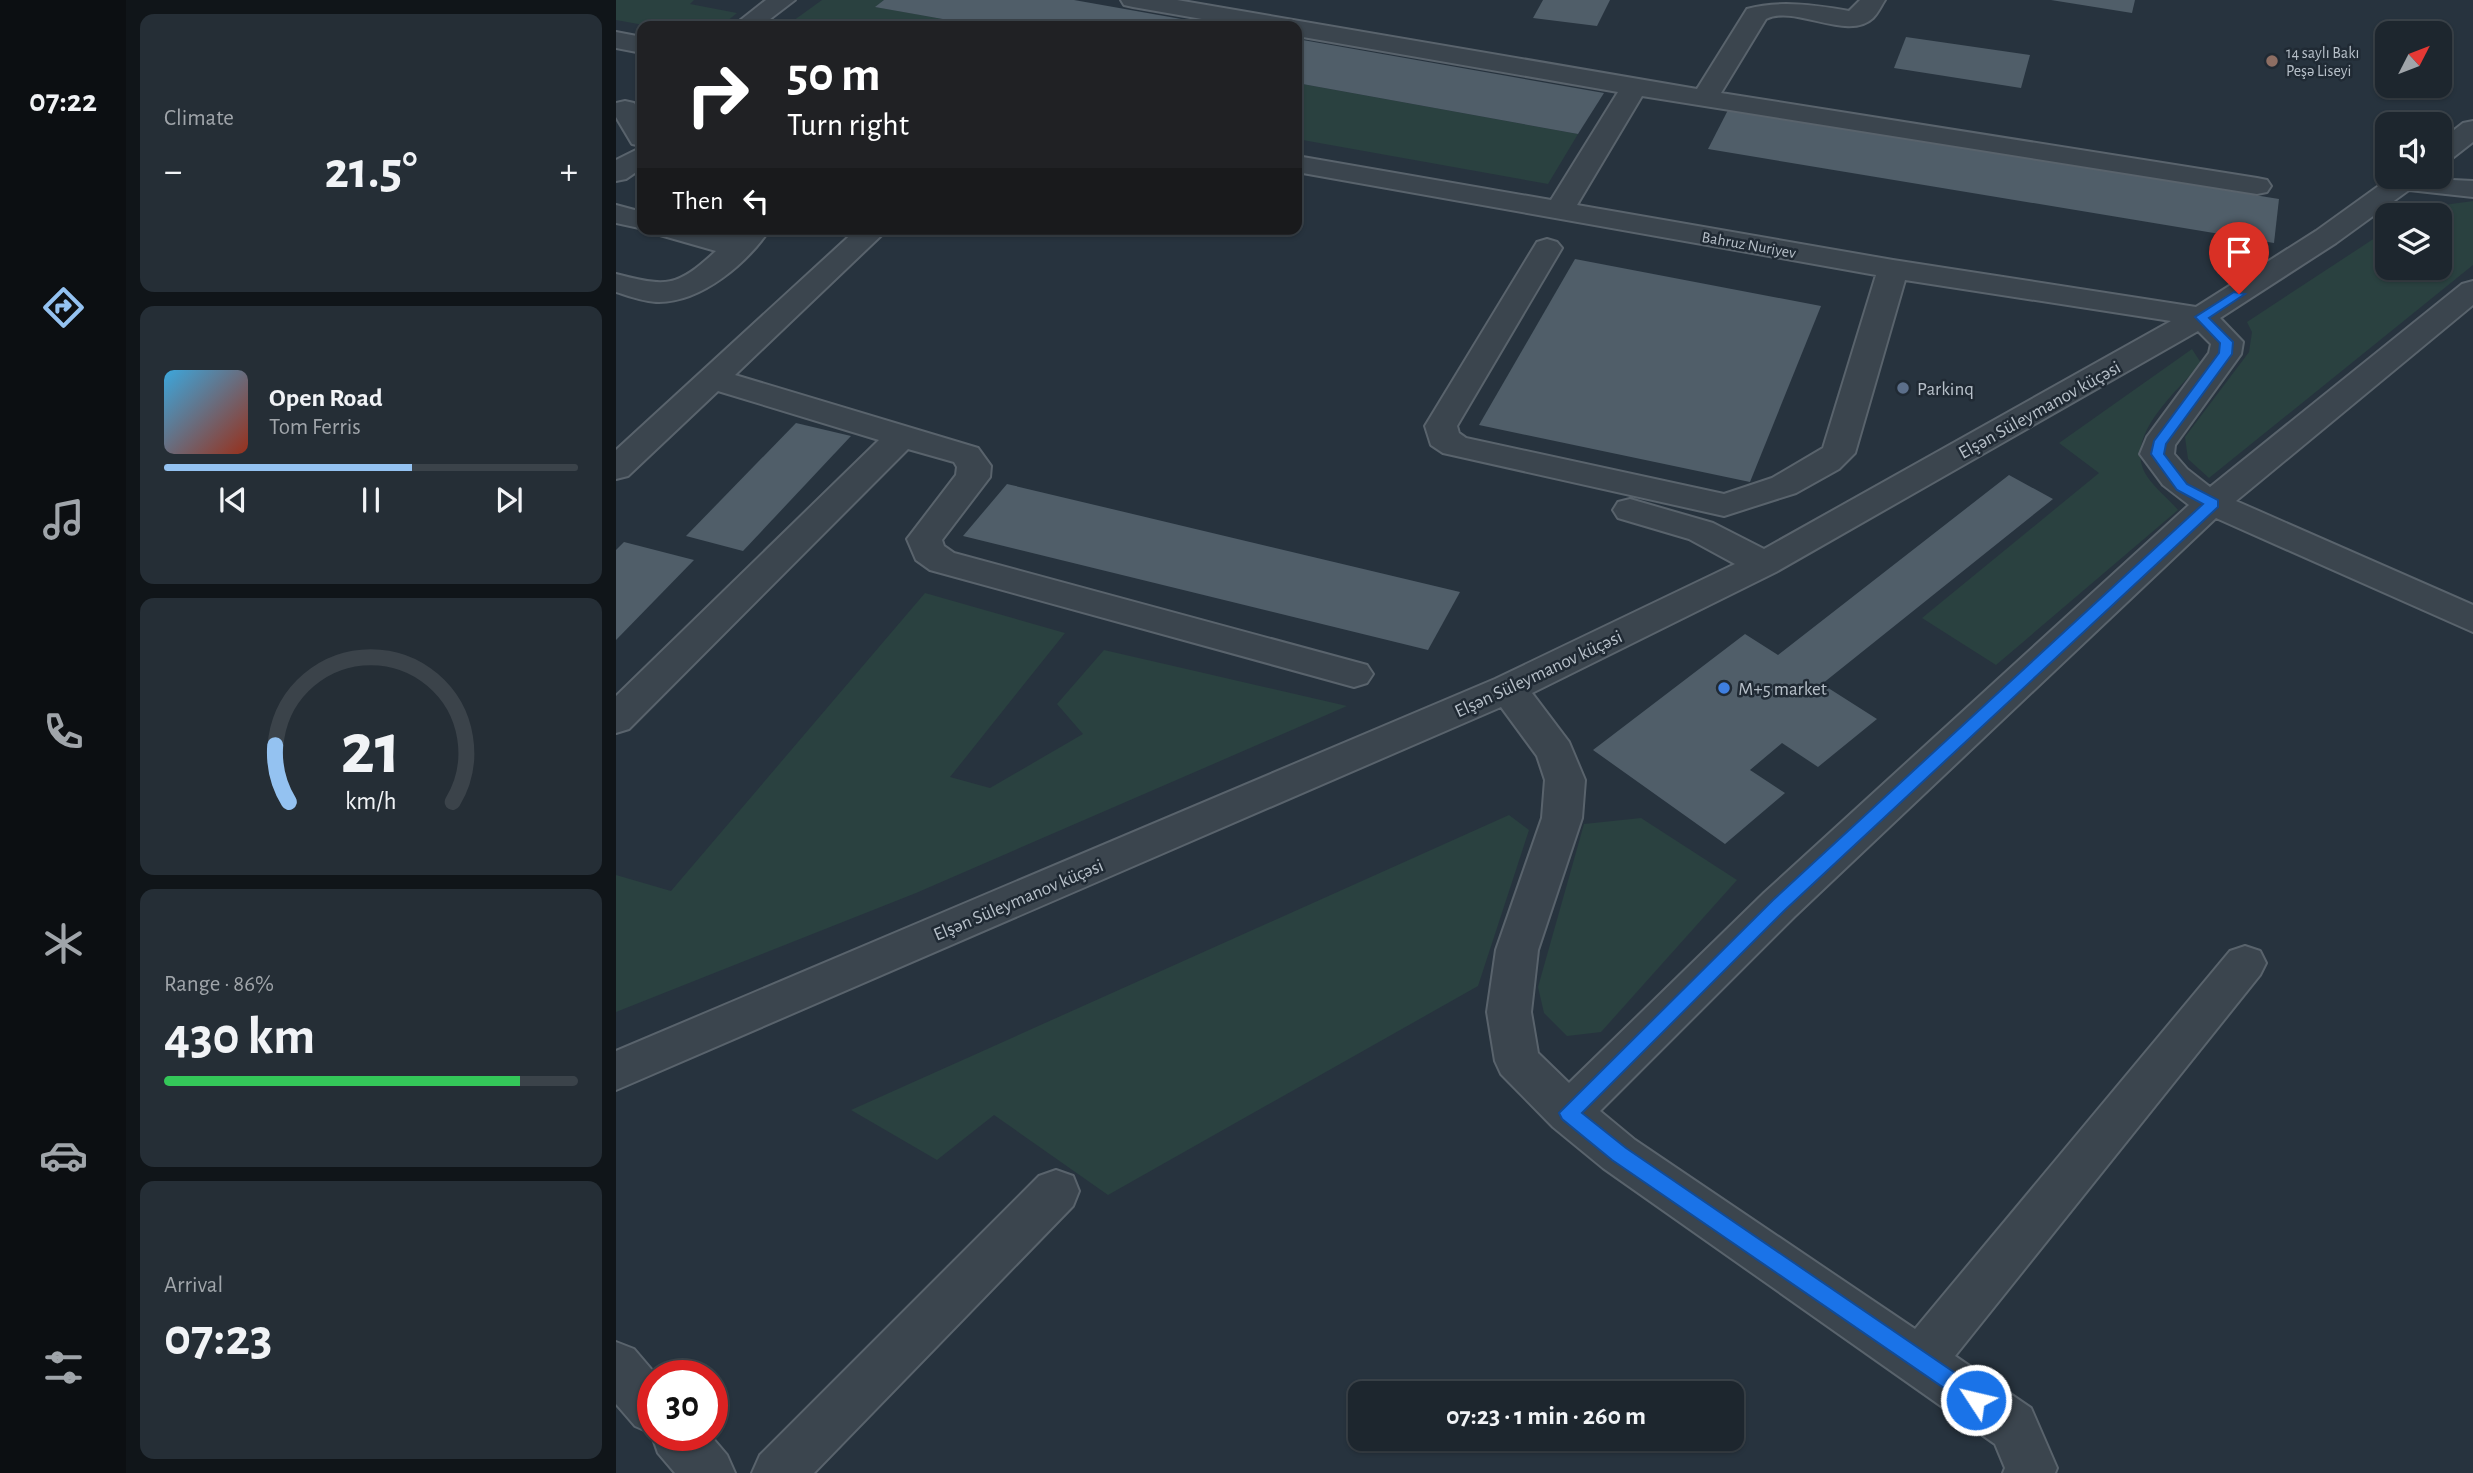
<!DOCTYPE html>
<meta charset="utf-8">
<style>
:root{--surface:#1d262e;--page:#252e36;--text:#f1f3f6;--muted:#a0a5aa;--line:#3b434a;--accent:#94c2f1}
body{margin:0;font-family:"Alegreya Sans",sans-serif;background:var(--page);color:var(--text);height:100vh;display:flex;flex-direction:column;font-size:26px;white-space:nowrap}
*{box-sizing:border-box;margin:0}
p{font-size:23px;color:var(--muted)}
.icon{flex:none;width:38px;height:38px;fill:none;stroke:currentColor;stroke-width:2;stroke-linecap:round;stroke-linejoin:round}
.map{position:relative;flex:1;overflow:hidden}
.panel{display:flex;flex-direction:column;gap:14px;padding:14px;background:#101519;width:490px}
.panel>*{flex:none}
.banner{position:absolute;left:21px;top:21px;width:665px;height:214px;border-radius:14px;box-shadow:0 2px 5px #0004,0 0 0 2px var(--line);background:#202124;color:#fff;overflow:hidden}
.needle{width:46px;rotate:48deg}
.tools{position:absolute;left:1759px;top:21px;display:grid;gap:14px}
.tools a{display:grid;place-items:center;width:77px;height:77px;border-radius:14px;background:var(--surface);box-shadow:0 2px 5px #0004,0 0 0 2px var(--line);font-size:35px}
.speed{position:absolute;left:21px;top:1360px;display:flex;gap:14px;font-size:35px;font-weight:700;text-align:center}
.speed>*{display:grid;place-content:center;width:91px;height:91px;border-radius:50%;background:var(--surface);box-shadow:0 2px 5px #0004,0 0 0 2px var(--line);line-height:1}
.speed .limit{border:10px solid #d22;background:#fff;color:#111}
.pin{position:absolute;display:grid;place-items:center;width:60px;height:60px;color:#fff;margin:-72px -30px;border-radius:50% 50% 50% 0;rotate:-45deg;box-shadow:0 0 7px #0007}
.pin .icon{rotate:45deg}
.me{position:absolute;width:77px;margin:-38px;rotate:305deg;stroke-linejoin:round;filter:drop-shadow(0 0 5px #0008)}
.turn{display:flex;align-items:center;gap:24px;height:147px;padding:0 35px;font-size:32px}
.turn .icon{width:91px;height:91px;stroke-width:2.5}
.turn b{display:block;font-size:49px;line-height:60px}
.then{display:flex;align-items:center;height:66px;padding:0 35px;background:#0003;gap:14px;font-size:26px}
.big{font-size:52px;font-weight:600;line-height:1.1}
.panel .tile{flex:1;display:flex;flex-direction:column;justify-content:center;gap:10px;min-width:0;padding:0 24px;border-radius:14px;background:var(--page)}
.panel .dial{align-items:center;gap:0}
.dial svg{height:182px;overflow:visible;fill:none;stroke:var(--line);stroke-width:7;stroke-linecap:round;text-anchor:middle}
.dial text{fill:var(--text);stroke:none}
.song{display:flex;align-items:center;gap:21px}
.cover{width:84px;height:84px;border-radius:10px;background:linear-gradient(135deg,hsl(200 70% 55%),hsl(10 70% 35%))}
.played{height:7px;border-radius:4px;background:linear-gradient(90deg,var(--accent) 60%,var(--line) 60%)}
.keys{display:flex;justify-content:space-around;direction:ltr}
.heat{display:flex;justify-content:space-between;align-items:center;font-size:38px;direction:ltr}
.charge{height:10px;border-radius:5px;background:linear-gradient(90deg,#34c759 86%,var(--line) 0)}
.trip{position:absolute;left:732px;top:1381px;width:396px;height:70px;border-radius:14px;background:var(--surface);box-shadow:0 2px 5px #0004,0 0 0 2px var(--line);font-weight:600;line-height:70px;text-align:center}
main{display:flex;flex:1;min-height:0}
.dock{display:flex;flex-direction:column;width:126px;justify-content:space-around;align-items:center;background:#0c0f12;color:var(--muted)}
.dock .icon{width:49px;height:49px}
.dock .selected{color:var(--accent)}
.dock b{font-size:32px;color:var(--text)}
.map>svg:first-child{display:block}
.green{fill:#2a4140}
.building{fill:#505e69}
.lines{fill:none;stroke-linecap:round;stroke-linejoin:round}
.minor-casing{stroke:#59636c;stroke-width:4}
.minor{fill:#3b454e;fill-rule:evenodd}
.route{fill:#1a73e8;stroke:#114b97;stroke-width:2}
.education-dot{fill:#8d6e63;stroke:#202a34;stroke-width:2.5}
.service-dot{fill:#5c6f8a;stroke:#202a34;stroke-width:2.5}
.shop-dot{fill:#3f7fe0;stroke:#202a34;stroke-width:2.5}
.labels{text-anchor:middle;stroke-width:5;stroke-linejoin:round;paint-order:stroke}
.far-poi-label{font-size:16px;fill:#b7c0c9;stroke:#202a34;text-anchor:start}
.far-street-label{font-size:16px;fill:#b7c0c9;stroke:#202a34}
.poi-label{font-size:19px;fill:#b7c0c9;stroke:#202a34;text-anchor:start}
.street-label{font-size:19px;fill:#b7c0c9;stroke:#202a34}
</style>
<main>
<nav class="dock">
<b>07:22</b>
<svg class="icon selected" aria-label="directions" viewBox="0 0 24 24"><path d="M12 3l9 9-9 9-9-9zM9 14v-3h6M13 9l2 2-2 2"/></svg>
<svg class="icon" aria-label="music" viewBox="0 0 24 24"><path d="M9 18V5l10-2v13"/><circle cx="6" cy="18" r="3"/><circle cx="16" cy="16" r="3"/></svg>
<svg class="icon" aria-label="phone" viewBox="0 0 24 24"><path d="M5 4h4l2 5-3 2q2 4 5 5l2-3 5 2v4C11 20 4 13 5 4z"/></svg>
<svg class="icon" aria-label="climate" viewBox="0 0 24 24"><path d="M12 3v18M4 7l16 10M4 17L20 7"/></svg>
<svg class="icon" aria-label="car" viewBox="0 0 24 24"><path d="M5 17H2v-5l4-1 3-4h7l3 4 3 1v5h-3M9 17h6M6 11h13"/><circle cx="7" cy="17" r="2"/><circle cx="17" cy="17" r="2"/></svg>
<svg class="icon" aria-label="filters" viewBox="0 0 24 24"><path d="M4 7h16M4 17h16"/><circle cx="9" cy="7" r="2"/><circle cx="15" cy="17" r="2"/></svg>
</nav>
<section class="panel">
<div class="tile"><p>Climate</p>
<div class="heat"><a>−</a><b class="big">21.5°</b><a>+</a></div>
</div>
<div class="tile">
<div class="song"><i class="cover"></i><div><b>Open Road</b><p>Tom Ferris</p></div></div>
<div class="played"></div>
<div class="keys"><svg class="icon" aria-label="previous" viewBox="0 0 24 24"><path d="M18 5L8 12l10 7zM5 5v14"/></svg><svg class="icon" aria-label="pause" viewBox="0 0 24 24"><path d="M8 5v14M16 5v14"/></svg><svg class="icon" aria-label="next" viewBox="0 0 24 24"><path d="M6 5l10 7-10 7zM19 5v14"/></svg></div>
</div>
<div class="tile dial"><svg viewBox="0 0 100 80">
<path d="M14 69A42 42 0 1 1 86 69"/>
<path d="M14 69A42 42 0 0 1 8 44" stroke="#94c2f1"/>
<text x="50" y="56" font-size="32" font-weight="700">21</text>
<text x="50" y="72" font-size="11">km/h</text>
</svg></div>
<div class="tile"><p>Range · 86%</p><b class="big">430 km</b><div class="charge"></div></div>
<div class="tile"><p>Arrival</p><b class="big">07:23</b></div>
</section>
<div class="map">
<svg width="1857" height="1473" viewBox="0 0 1857 1473">
<rect width="100%" height="100%" fill="#27333e"/>
<g class="green">
<path d="M0 0H78L74 4 121 13 105 26H33L0 20Z"/>
<path d="M206 0H268L260 7 366 26H170Z"/>
<path d="M681 83 962 134 932 184 681 139Z"/>
<path d="M1857 201V265L1593 478 1572 459 1569 437 1633 352 1636 332 1631 322 1771 230V268H1824V215H1793L1828 205Z"/>
<path d="M1576 349 1585 363C1563 390 1508 434 1529 473 1536 486 1552 498 1562 510L1380 665 1306 618 1483 473 1443 443Z"/>
<path d="M309 593 449 633 334 777 374 788 467 734 441 704 488 650 731 706 300 893 0 1012V875L55 891Z"/>
<path d="M893 815 913 830 862 986 492 1195 378 1115 321 1160 235 1110Z"/>
<path d="M1025 818 1121 880 985 1032 951 1036 928 1013 922 987 968 824Z"/>
</g>
<g class="building">
<path d="M268 0H458L599 25 366 26 259 7Z"/>
<path d="M927 0H994L981 26 917 18Z"/>
<path d="M1435 0H1519L1516 13Z"/>
<path d="M1290 37 1414 55 1405 88 1278 68Z"/>
<path d="M681 39 988 93 962 134 681 83Z"/>
<path d="M1112 110 1663 199 1658 243 1092 149Z"/>
<path d="M959 259 1205 306 1134 482 863 425Z"/>
<path d="M180 423 235 436 127 551 70 536Z"/>
<path d="M1393 475 1437 499 1206 684 1261 719 1202 767 1166 743 1134 770 1169 793 1109 844 977 750 1129 634 1162 655Z"/>
<path d="M391 484 844 592 812 650 347 536Z"/>
<path d="M8 542 78 560 0 640V550Z"/>
</g>
<g class="lines">
<g class="minor-casing">
<g id="minor">
<path d="M150 0H179L145 26H117Z"/>
<path d="M505 0H561L1081 89 1131 9C1163 0 1199 5 1233 11L1244 0H1269C1265 6 1262 13 1257 18 1232 42 1179 4 1150 19L1105 93 1641 178 1651 180 1655 186 1651 192 1641 194 1026 96 961 205 1277 260 1580 307 1700 231 1775 177 1857 181V197L1793 190 1720 243 1604 318 1627 342 1625 354 1559 445 1558 454 1571 469 1594 487 1846 284 1857 281V305L1620 501 1857 605V632L1600 518 1178 917 984 1111 1019 1140 1299 1329 1614 951 1629 946 1644 951 1650 963 1644 975 1339 1356 1415 1408 1441 1468 1439 1473H1387L1389 1468 1379 1444 987 1168 937 1127 885 1074 879 1061 871 1012 880 950 926 818 929 780 921 756 885 707 0 1090V1051L879 679 1119 564 1073 539 1002 518 997 510 1002 502 1014 499 1097 523 1148 549 1555 321 1289 280 1239 453 1223 469 1180 493 1108 516 827 453 815 445 809 426 921 242 931 239 941 242 946 248 841 426 843 433 850 438 1108 494 1156 478 1207 448 1260 275 681 172V156L935 200 1002 92 681 36V26H626L517 7 508 5ZM1582 331 1595 344 1593 353 1531 437 1524 454 1547 485 1573 505 1148 893 953 1083 922 1053 915 1012 922 950 966 818 969 780 953 742 916 693 1160 572Z"/>
<path d="M0 32 26 37V53L0 48Z"/>
<path d="M9 101 18 103 26 115V146L16 144 0 117V103Z"/>
<path d="M1857 121V142L1834 160 1824 162V141L1847 123Z"/>
<path d="M26 147V168L10 179 0 181V160Z"/>
<path d="M0 205 26 212 28 229 0 223Z"/>
<path d="M40 229H87L115 237 123 229H154C131 263 86 302 43 302 29 302 13 296 0 292V274C51 287 60 288 100 251L44 235Z"/>
<path d="M241 229H272L119 375 362 448 375 466 374 477 326 540 328 546 338 553 751 665 757 674 751 683 738 687 314 570 300 560 291 539 340 475 341 467 338 462 292 449 13 729 0 733V696L263 440 102 391 12 476 0 479V450Z"/>
<path d="M440 1170 457 1176 463 1191 457 1206 198 1473H136L144 1455 423 1176Z"/>
<path d="M0 1342 18 1349 41 1376H37V1435H94L111 1455 119 1473H59L42 1453 35 1433 19 1426 0 1404Z"/>
</g>
</g>
<use href="#minor" class="minor"/>
</g>
<path class="route" d="M1618 292 1629 294 1593 318 1617 342 1616 354 1550 444 1548 454 1571 484 1602 500V507L1169 910 966 1113 1010 1148 1367 1392 1370 1400 1367 1407 1360 1410 996 1160 946 1119 943 1113 1157 900 1587 504 1561 490 1535 454 1538 441 1603 353 1604 343 1579 317Z"/>
<circle class="education-dot" cx="1656" cy="61" r="7"/>
<circle class="service-dot" cx="1287" cy="388" r="7"/>
<circle class="shop-dot" cx="1108" cy="688" r="7"/>
<g class="labels">
<g class="far-poi-label">
<text x="1670" y="58">14 saylı Bakı<tspan x="1670" dy="18">Peşə Liseyi</tspan></text>
</g>
<g class="far-street-label">
<text transform="translate(1133 244) rotate(10)" y="6">Bahruz Nuriyev</text>
</g>
<g class="poi-label">
<text x="1301" y="395">Parkinq</text>
<text x="1122" y="695">М+5 market</text>
</g>
<g class="street-label">
<text transform="translate(1423 409) rotate(-29)" y="7">Elşən Süleymanov küçəsi</text>
<text transform="translate(922 673) rotate(-25)" y="7">Elşən Süleymanov küçəsi</text>
<text transform="translate(402 899) rotate(-23)" y="7">Elşən Süleymanov küçəsi</text>
</g>
</g>
</svg>
<div class="tools">
<a><svg class="needle" viewBox="-14 -14 28 28"><path d="M0-13l5 13h-10z" fill="#e53935"/><path d="M0 13l5-13h-10z" fill="#a0a5aa"/></svg></a>
<a><svg class="icon" aria-label="sound" viewBox="0 0 24 24"><path d="M4 9h4l5-4v14l-5-4H4zM17 9q2 3 0 6"/></svg></a>
<a><svg class="icon" aria-label="layers" viewBox="0 0 24 24"><path d="M12 4l9 5-9 5-9-5zM3 14l9 5 9-5"/></svg></a>
</div>
<div class="speed"><div class="limit">30</div></div>
<div class="pin" style="left:1623px;top:294px;background:#d93025"><svg class="icon" aria-label="arrive" viewBox="0 0 24 24"><path d="M6 21V4h12l-3 4 3 4H6"/></svg></div>
<svg class="me" style="left:1360px;top:1400px" viewBox="-20 -20 40 40"><circle r="17" fill="#1a73e8" stroke="#fff" stroke-width="3"/><path d="M0-11L8 9 0 5-8 9z" fill="#fff"/></svg>
<div class="trip">07:23 · 1 min · 260 m</div>
<div class="banner">
<div class="turn"><svg class="icon" aria-label="right" viewBox="0 0 24 24"><path d="M7 20v-9h11M14 6l5 5-5 5"/></svg><div><b>50 m</b>Turn right</div></div>
<div class="then">Then<svg class="icon" aria-label="left" viewBox="0 0 24 24"><path d="M17 20v-9H6M10 6l-5 5 5 5"/></svg></div>
</div>
</div>
</main>
